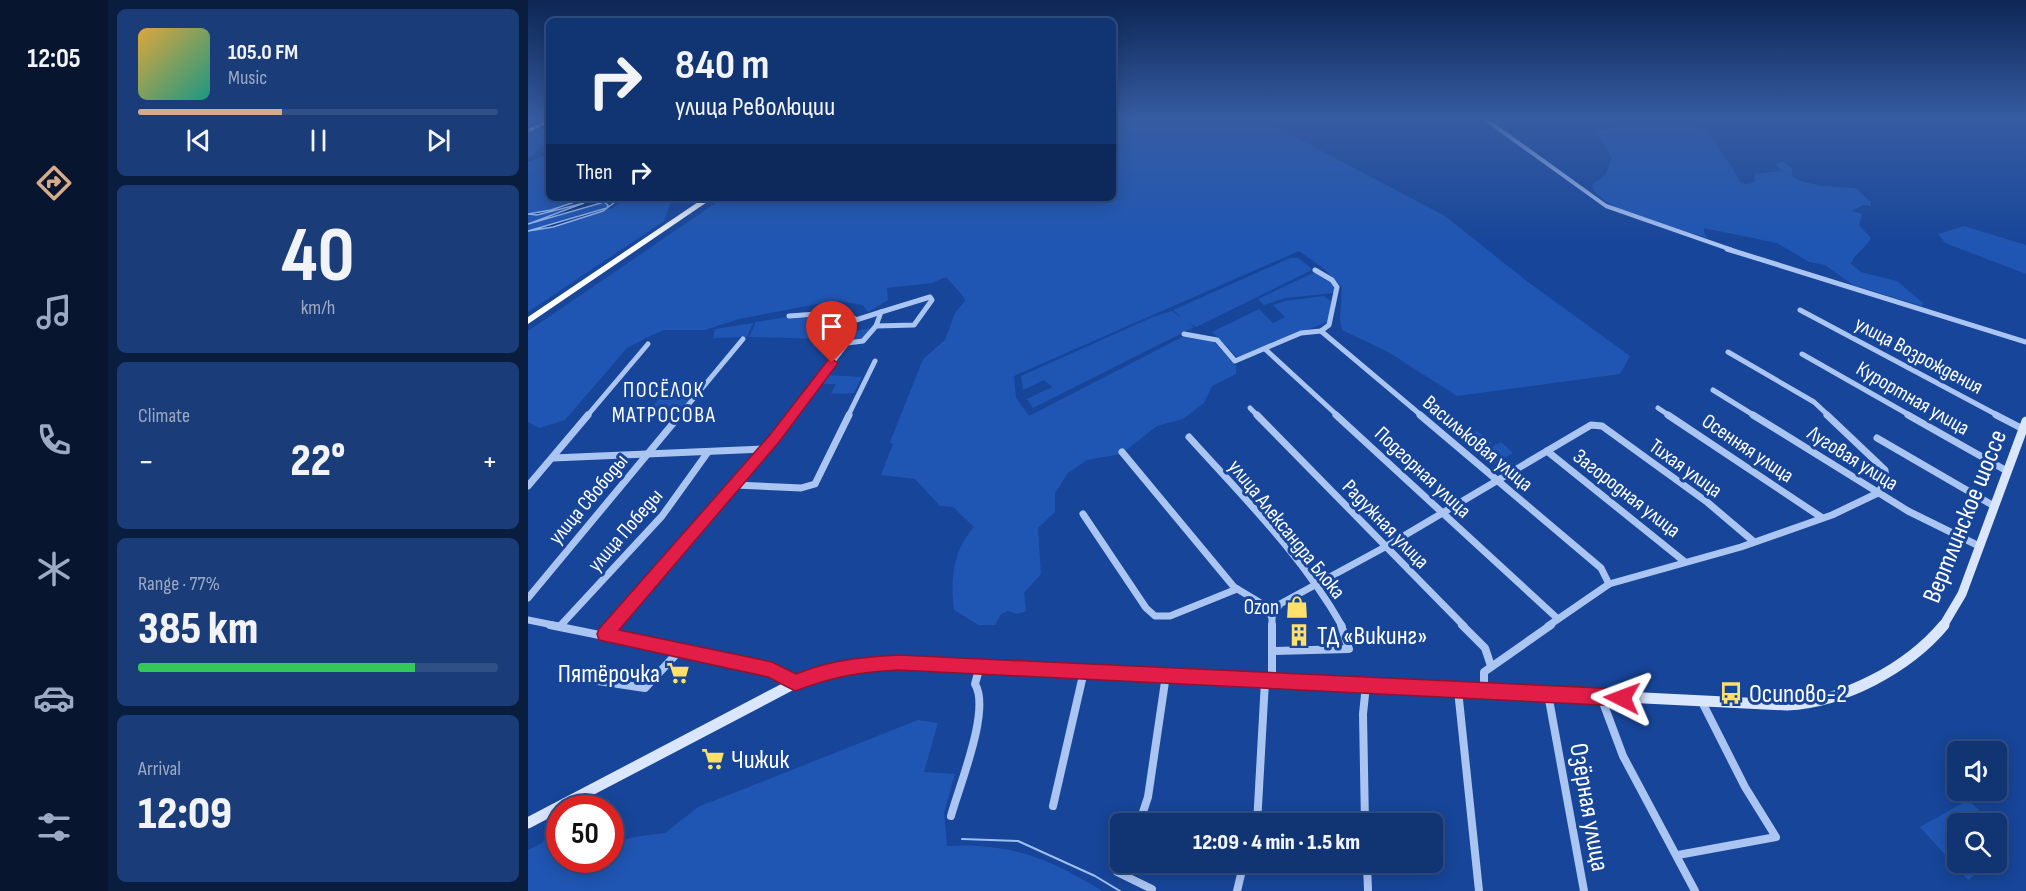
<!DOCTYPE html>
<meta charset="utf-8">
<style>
:root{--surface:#113473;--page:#1a3c78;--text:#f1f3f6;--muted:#9caac4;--line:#304f85;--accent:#d6ab8b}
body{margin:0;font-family:"Sofia Sans Condensed",sans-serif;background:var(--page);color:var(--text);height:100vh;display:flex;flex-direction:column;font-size:22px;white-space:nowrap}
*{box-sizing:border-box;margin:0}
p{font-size:20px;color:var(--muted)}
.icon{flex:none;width:33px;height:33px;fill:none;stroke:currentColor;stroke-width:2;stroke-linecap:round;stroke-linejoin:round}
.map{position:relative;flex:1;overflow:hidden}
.side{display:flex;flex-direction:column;gap:9px;padding:9px;background:#091d3f;width:420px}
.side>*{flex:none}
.top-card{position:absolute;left:18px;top:18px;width:570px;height:183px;border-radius:9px;box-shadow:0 3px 15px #0003,0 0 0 2px var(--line);background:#113473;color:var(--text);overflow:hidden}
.fabs{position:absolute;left:1419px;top:741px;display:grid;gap:12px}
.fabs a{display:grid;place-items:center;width:60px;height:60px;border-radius:9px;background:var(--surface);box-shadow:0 3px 15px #0003,0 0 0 2px var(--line);font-size:30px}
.speed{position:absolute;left:18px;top:795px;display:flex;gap:12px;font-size:30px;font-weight:700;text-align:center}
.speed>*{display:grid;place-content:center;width:78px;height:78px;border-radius:50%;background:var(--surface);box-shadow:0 3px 15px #0003,0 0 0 2px var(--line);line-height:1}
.speed .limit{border:9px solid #d22;background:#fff;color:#111}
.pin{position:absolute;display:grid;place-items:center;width:51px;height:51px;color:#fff;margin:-62px -26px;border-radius:50% 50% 50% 0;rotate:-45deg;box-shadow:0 0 6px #0007}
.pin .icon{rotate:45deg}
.me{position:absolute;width:66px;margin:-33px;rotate:273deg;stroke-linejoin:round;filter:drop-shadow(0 0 4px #0008)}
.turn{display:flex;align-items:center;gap:21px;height:126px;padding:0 30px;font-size:27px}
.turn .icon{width:78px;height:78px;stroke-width:2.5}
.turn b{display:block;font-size:42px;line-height:51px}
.then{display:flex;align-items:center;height:57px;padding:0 30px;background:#0003;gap:12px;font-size:22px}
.big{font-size:45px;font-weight:800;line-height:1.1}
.side .widget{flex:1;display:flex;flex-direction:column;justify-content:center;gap:9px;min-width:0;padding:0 21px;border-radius:9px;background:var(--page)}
.side .dial{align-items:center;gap:0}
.dial b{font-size:78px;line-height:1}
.song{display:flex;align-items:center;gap:18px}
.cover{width:72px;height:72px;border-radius:9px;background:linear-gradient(135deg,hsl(40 70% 55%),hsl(170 70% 35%))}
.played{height:6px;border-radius:3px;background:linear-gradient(90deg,var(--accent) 40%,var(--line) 40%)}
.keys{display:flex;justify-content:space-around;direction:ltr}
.heat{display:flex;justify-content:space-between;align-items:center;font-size:33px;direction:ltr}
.charge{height:9px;border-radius:4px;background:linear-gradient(90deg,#34c759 77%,var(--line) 0)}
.trip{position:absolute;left:582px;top:813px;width:333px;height:60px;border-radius:9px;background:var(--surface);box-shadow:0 3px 15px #0003,0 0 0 2px var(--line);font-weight:800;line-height:60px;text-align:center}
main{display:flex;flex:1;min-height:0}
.tab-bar{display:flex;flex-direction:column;width:108px;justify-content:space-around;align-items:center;background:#07152e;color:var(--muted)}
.tab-bar .icon{width:42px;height:42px}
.tab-bar .current{color:var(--accent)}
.tab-bar b{font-size:27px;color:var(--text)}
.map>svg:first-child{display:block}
.green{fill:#1f56b3}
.water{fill:#0f3376;stroke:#9dbff4;stroke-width:1.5}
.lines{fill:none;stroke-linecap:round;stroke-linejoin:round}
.stream{stroke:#9dbff4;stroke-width:2}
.minor-far3{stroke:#abc5f2;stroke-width:4}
.minor-far2{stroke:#abc5f2;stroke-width:5}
.minor-far1{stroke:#abc5f2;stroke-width:7}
.minor{stroke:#abc5f2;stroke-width:8}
.secondary-far1{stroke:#d9e6fc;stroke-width:9}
.secondary{stroke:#d9e6fc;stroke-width:11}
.trunk{fill:#fafcff;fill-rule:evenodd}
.rail-casing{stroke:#fff;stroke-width:3}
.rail{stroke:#174599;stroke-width:1.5;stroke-dasharray:3;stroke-linecap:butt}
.route{fill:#e11d48;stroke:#92132f;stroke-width:1.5}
.labels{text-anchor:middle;stroke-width:6;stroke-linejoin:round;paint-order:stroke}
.street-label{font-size:21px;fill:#fff;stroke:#174599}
.poi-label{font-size:21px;fill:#fff;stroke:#174599;text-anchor:end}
.neighbourhood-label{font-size:22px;letter-spacing:1.5px;fill:#fff;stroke:#174599}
.near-street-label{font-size:26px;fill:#fff;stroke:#174599}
.near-poi-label{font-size:26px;fill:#fff;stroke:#174599;text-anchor:start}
</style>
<main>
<nav class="tab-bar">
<b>12:05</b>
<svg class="icon current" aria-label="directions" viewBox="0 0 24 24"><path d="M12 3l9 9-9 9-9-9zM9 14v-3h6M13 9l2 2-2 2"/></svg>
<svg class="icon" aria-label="music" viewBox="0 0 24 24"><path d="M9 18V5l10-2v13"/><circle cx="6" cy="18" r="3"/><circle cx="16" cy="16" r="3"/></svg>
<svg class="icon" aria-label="phone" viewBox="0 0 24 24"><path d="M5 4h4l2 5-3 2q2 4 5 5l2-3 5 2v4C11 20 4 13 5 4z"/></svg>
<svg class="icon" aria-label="climate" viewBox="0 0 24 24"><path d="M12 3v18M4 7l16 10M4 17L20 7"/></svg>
<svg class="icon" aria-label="car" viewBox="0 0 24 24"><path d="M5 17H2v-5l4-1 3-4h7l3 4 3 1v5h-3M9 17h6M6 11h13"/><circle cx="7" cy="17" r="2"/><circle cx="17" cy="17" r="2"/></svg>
<svg class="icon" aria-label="filters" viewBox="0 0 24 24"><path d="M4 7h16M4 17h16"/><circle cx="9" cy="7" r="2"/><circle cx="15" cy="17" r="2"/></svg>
</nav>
<section class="side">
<div class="widget">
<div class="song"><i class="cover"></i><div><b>105.0 FM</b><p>Music</p></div></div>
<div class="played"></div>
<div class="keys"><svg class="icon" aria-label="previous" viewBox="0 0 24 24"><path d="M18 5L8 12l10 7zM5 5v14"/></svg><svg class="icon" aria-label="pause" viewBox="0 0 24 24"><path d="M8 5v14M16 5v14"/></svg><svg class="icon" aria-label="next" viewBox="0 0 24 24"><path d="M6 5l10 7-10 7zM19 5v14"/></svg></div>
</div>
<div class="widget dial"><b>40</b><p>km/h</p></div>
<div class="widget"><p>Climate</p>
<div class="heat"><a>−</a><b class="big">22°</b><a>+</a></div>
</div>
<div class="widget"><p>Range · 77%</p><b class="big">385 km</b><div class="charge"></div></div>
<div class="widget"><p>Arrival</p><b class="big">12:09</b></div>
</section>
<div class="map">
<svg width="1498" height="891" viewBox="0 0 1498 891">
<rect width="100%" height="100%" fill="#174599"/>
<g class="green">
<path d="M585 119H733L917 216 1000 282 1102 356 1092 374 929 396 860 352 814 330 812 320 814 287 795 268 771 251 486 376 488 398 501 416 656 336 686 342 708 366V374L684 386 676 403 655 419 629 426 593 454 559 460 540 473 527 493V512L510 528 513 574 496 593 498 611 489 614 480 611 473 614 467 625H451L426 610C422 579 425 550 446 527L425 507 412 506 387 479 353 475 365 444 362 442 395 359 417 340 427 313 437 301 435 296 418 277 404 283 359 288 360 300 340 312 335 305 312 301 300 302 211 319 177 330H136L122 336 99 348 37 420 11 428 0 422V331L195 198H585Z"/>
<path d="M1105 119C1121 119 1141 115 1158 119 1177 122 1204 166 1213 183L1219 184 1227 182 1226 174 1253 171 1247 164 1255 162 1264 168V176L1272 181 1294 186 1327 188 1343 202V206L1335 205 1324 211 1334 214 1331 225 1343 238C1338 248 1327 253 1323 264L1333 272 1369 281 1395 303 1394 306 1325 285 1297 265 1281 262 1249 243 1176 228V233L1180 238C1153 229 1072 213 1064 185L1078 174 1084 158 1068 131 1102 124Z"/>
<path d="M21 127V141L0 159V138Z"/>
<path d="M17 156 21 159V198H87L79 208 83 209C96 198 128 191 143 201L136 221 0 312V162Z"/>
<path d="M1436 226 1498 245V274L1417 243 1410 234Z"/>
<path d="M762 258H770L783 268 782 271 668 327 659 322 666 327 505 408 499 399 524 387 516 380 495 390 493 376 627 316 644 311 655 319 645 310Z"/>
<path d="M787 272 804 281 808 289 806 293 757 298 736 305 730 299Z"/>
<path d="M796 296 804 302 802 321 709 357 684 332 731 309 745 323 757 317 745 305 757 301Z"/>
<path d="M259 317 327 321 318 333 343 328 335 340 221 337 228 322Z"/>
<path d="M225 323 219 337 185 338 187 329Z"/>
<path d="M299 375 334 377 326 393 303 394 308 384H292Z"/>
<path d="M180 379 155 408 125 406 147 381Z"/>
<path d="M949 431 964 443 946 453 931 439Z"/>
<path d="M973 442 985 453 964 465 951 454Z"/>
<path d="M390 720 410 723 396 772 427 774 416 812 419 846C480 842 523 859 574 891H0V850L14 843 22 834 31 848 32 860H82L83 845 105 837 137 833 170 807Z"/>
<path d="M1440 800 1465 823 1430 824V862L1462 863 1440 880 1392 827Z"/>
</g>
<path class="water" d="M92 198 75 211 25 227 0 231 79 208 80 205 76 202 0 224 56 203 9 215 0 214 23 210 56 199Z"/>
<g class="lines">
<path class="stream" d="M434 839 490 841 567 876 592 891"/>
<path class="minor-far3" d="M957 119 1078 206 1204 250"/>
<g class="minor-far2">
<path d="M1199 249 1498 342"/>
<path d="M402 297 404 300 386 325 348 326 353 312Z"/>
<path d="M1272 310 1471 416"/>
<path d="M261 316 318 312 328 320 353 312"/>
<path d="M793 331 894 416"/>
<path d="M656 334 689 340 707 361 773 333 793 331 801 325 809 287 804 280 787 270"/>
<path d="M737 349 810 416"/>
<path d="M1200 352 1286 402 1301 416"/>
<path d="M1274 354 1383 416"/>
<path d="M1185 390 1227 416"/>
<path d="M722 408 730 416"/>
<path d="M1130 408 1142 416"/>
<path d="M59 416 120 344"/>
<path d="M151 416 215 339"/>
<path d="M263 416 319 343 335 341 348 326"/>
<path d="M320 416 347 361"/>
</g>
<g class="minor-far1">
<path d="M729 415 936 626"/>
<path d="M808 415 1030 619"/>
<path d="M892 415 1073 568 1081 584"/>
<path d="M1140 415 1293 517"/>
<path d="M1225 415 1380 511 1451 546"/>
<path d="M1380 415 1479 471"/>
<path d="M1468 415 1495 429"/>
<path d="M661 437C715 497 774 555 814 626"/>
<path d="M1349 438 1466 506"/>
<path d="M1019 451 1157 562"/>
<path d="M594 452 706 587 731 602 744 617"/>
<path d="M25 458 237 449"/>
<path d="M207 485 273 488 287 484 321 415"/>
<path d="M0 486 60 415"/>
<path d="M555 514 618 608 627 616H642L709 589"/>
<path d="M0 598 152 415"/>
<path d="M0 620 30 626"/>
<path d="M33 625 134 516 180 452"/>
<path d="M85 626 238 449 264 415"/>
<path d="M744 626V616L752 604 857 547 1063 425 1074 426 1179 502 1225 541"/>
<path d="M1020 626 1081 584 1213 547 1304 515 1350 493 1358 480 1357 470 1299 415"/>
</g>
<g class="minor">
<path d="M22 625 244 670 267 683"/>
<path d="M744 625V680"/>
<path d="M934 625 957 648 963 666"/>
<path d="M77 635 86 625"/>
<path d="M746 651 821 649 813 625"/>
<path d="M70 681 117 688 152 650"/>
<path d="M930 690 951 891"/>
<path d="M956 690V672L1023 625"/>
<path d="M1020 694 1056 891"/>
<path d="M1073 697 1095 756 1167 891"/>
<path d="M525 806 556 671"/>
<path d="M423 816C431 786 463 710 447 684L452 666"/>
<path d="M611 824 620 797 638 675"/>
<path d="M729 824 737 681"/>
<path d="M837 824 835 714 838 685"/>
<path d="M1150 855 1248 837 1217 787 1174 702"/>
<path d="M592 860 589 872 624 889"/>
<path d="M839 862 840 891"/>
<path d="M709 891 716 862"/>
</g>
<path class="secondary-far1" d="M1415 626 1434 594 1498 421"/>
<path class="secondary" d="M0 823 267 683C312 665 357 662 405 663L1259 705C1316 702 1380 668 1416 625"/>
<path class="trunk" d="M176 198H185L0 324V317Z"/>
<g class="rail-casing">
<path id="rail" d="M0 131 21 121"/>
</g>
<use href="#rail" class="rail"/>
</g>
<linearGradient id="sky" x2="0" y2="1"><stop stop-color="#0d2654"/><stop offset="0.49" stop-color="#365ca2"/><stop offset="1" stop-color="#365ca2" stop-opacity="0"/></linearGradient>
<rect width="1498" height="243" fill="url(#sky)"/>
<path class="route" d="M304 359 310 363 251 442 91 630 244 662 268 674C302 660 334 657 370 655L1094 689 1100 692 1102 698 1100 703 1094 706 370 670C331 672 304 677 267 691L240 677 71 640 69 634 71 629 241 436 300 360Z"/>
<defs>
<g id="shop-bare" transform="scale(1.8)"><path d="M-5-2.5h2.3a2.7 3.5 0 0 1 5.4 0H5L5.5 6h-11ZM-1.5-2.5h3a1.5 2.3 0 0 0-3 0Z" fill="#ffe06b" stroke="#174599" stroke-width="2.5" paint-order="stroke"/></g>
<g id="building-bare" transform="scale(1.8)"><path d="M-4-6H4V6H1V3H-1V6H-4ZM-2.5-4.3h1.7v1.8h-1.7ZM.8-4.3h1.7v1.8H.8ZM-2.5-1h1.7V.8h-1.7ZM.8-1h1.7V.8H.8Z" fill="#ffe06b" stroke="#174599" stroke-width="2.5" paint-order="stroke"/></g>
<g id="supermarket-bare" transform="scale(1.8)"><path d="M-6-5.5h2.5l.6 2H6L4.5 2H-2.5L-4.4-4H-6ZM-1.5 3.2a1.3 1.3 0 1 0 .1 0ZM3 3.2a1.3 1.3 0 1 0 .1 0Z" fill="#ffe06b" stroke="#174599" stroke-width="2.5" paint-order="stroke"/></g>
<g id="bus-bare" transform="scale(1.8)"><path d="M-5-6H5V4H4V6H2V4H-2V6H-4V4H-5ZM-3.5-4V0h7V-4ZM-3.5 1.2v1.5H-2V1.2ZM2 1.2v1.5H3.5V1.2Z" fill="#ffe06b" stroke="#174599" stroke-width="2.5" paint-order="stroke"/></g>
</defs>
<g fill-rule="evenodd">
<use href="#shop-bare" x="769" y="607"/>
<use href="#building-bare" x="771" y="635"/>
<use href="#supermarket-bare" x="150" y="673"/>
<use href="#bus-bare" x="1203" y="693"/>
<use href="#supermarket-bare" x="185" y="759"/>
</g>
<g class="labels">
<g class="street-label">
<text transform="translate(1391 355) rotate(28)" y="7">улица Возрождения</text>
<text transform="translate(1385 398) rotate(30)" y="7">Курортная улица</text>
<text transform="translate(950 443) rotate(40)" y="7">Васильковая улица</text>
<text transform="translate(1220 448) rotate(34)" y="7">Осенняя улица</text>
<text transform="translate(1325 458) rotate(32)" y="7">Луговая улица</text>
<text transform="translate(1158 468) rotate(36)" y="7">Тихая улица</text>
<text transform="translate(895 472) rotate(43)" y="7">Подгорная улица</text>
<text transform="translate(1099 493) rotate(38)" y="7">Загородная улица</text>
<text transform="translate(60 499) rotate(-50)" y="7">улица Свободы</text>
<text transform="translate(858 524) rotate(46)" y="7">Радужная улица</text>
<text transform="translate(759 529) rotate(51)" y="7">улица Александра Блока</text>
<text transform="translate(97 530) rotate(-49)" y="7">улица Победы</text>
</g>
<g class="poi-label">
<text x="751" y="614">Ozon</text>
</g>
<g class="neighbourhood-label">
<text x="136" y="397">ПОСЁЛОК<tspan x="136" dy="25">МАТРОСОВА</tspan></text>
</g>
<g class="near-street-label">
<text transform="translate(1436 516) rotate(-68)" y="9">Вертлинское шоссе</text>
<text transform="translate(1062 807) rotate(80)" y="9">Озёрная улица</text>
</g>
<g class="near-poi-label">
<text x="789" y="644">ТД «Викинг»</text>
<text x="132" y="682" text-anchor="end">Пятёрочка</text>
<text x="1221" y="702">Осипово-2</text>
<text x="203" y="768">Чижик</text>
</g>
</g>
</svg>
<div class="fabs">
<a><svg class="icon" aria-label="sound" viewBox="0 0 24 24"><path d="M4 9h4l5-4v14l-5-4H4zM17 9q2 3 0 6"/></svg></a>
<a><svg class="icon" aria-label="search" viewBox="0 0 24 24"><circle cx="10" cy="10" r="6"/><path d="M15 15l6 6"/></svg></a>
</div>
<div class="speed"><div class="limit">50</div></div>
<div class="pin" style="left:304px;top:363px;background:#d93025"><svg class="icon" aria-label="arrive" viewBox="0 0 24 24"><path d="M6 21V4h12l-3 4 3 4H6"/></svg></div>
<svg class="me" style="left:1094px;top:698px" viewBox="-20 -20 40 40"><path d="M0-17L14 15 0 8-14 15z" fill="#e11d48" stroke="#fff" stroke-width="4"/></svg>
<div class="trip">12:09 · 4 min · 1.5 km</div>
<div class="top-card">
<div class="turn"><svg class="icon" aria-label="right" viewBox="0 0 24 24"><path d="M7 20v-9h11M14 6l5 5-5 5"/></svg><div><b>840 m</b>улица Революции</div></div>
<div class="then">Then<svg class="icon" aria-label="right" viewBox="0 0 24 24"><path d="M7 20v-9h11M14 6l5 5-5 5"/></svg></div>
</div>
</div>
</main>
